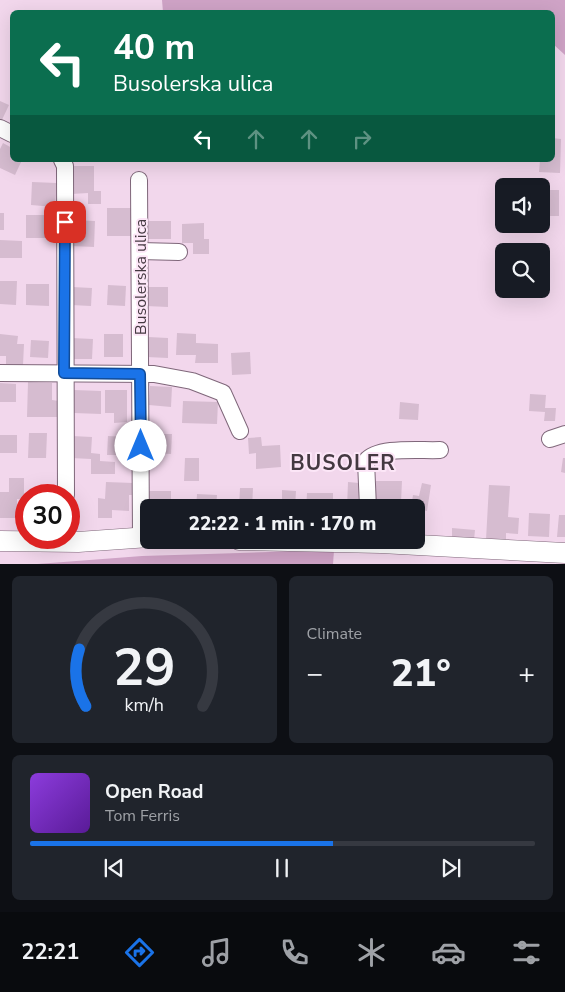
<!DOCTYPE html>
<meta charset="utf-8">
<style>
:root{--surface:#171b24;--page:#20242c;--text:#f1f3f6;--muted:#9ea1a6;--line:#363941;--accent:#1a73e8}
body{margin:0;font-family:"Nunito Sans",sans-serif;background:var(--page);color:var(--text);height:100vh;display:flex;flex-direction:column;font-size:19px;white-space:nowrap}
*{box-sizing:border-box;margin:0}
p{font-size:16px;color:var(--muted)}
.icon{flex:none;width:28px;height:28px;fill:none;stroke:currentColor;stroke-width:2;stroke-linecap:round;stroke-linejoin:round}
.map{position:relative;height:564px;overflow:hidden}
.sheet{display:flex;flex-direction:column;gap:12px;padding:12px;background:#0d0f14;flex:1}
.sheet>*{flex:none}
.banner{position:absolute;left:10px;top:10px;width:545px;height:152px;border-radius:8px;box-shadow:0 5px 20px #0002;background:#0b6e4f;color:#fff;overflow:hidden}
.fabs{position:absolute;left:495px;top:178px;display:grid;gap:10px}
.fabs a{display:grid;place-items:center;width:55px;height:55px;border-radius:8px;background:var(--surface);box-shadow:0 5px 20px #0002;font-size:25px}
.speed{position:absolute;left:15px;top:484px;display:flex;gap:10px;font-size:25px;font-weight:700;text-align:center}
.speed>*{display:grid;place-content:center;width:65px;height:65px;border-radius:50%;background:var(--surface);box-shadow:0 5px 20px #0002;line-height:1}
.speed .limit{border:8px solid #d22;background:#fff;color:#111}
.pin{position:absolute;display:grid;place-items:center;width:42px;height:42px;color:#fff;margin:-21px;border-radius:10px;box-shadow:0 2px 8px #0006}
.me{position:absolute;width:55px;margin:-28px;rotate:0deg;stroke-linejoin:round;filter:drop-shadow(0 0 4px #0008)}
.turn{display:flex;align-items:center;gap:18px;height:105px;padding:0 20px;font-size:22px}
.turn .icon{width:65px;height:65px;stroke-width:2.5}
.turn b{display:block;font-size:35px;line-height:42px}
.lanes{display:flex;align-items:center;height:48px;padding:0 20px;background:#0003;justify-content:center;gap:25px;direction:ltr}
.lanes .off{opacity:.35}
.big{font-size:38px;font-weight:800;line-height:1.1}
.sheet .card{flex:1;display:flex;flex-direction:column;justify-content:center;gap:8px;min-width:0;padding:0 18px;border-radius:8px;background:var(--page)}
.sheet .dial{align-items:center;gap:0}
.dial svg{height:130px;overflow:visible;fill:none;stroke:var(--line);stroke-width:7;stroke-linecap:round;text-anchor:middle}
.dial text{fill:var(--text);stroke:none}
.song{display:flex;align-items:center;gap:15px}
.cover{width:60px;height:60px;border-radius:8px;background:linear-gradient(135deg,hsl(270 70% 55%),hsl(270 70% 35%))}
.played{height:5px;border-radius:2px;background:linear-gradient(90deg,var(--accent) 60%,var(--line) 60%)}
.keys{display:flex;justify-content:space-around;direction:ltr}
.heat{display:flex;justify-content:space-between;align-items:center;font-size:28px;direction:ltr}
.sheet .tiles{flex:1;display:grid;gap:12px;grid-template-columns:1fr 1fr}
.card:last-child{grid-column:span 2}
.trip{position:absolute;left:140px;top:499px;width:285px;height:50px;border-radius:8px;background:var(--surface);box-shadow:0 5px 20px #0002;font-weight:800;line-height:50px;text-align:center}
.tab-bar{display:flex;height:80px;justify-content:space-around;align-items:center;background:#090b0e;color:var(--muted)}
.tab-bar .icon{width:35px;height:35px}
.tab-bar .active{color:var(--accent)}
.tab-bar b{font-size:22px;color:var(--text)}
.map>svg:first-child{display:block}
.forest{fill:#cfa3c6}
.building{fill:#d6bcd0}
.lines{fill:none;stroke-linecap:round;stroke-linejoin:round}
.minor-casing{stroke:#7f677a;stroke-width:18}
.major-casing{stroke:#7f677a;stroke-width:21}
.minor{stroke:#fff;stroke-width:16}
.major{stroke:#fff;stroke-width:20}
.route-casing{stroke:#114b97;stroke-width:12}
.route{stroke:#1a73e8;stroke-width:9}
.labels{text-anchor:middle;stroke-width:4;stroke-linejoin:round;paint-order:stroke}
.street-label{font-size:16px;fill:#443941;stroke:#fce6f7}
.district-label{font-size:21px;font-weight:bold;letter-spacing:1px;fill:#443941;stroke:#fce6f7}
</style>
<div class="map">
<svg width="565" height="565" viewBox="0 0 565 565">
<rect width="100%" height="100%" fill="#f2d7ec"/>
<g class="forest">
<path d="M162 0H565V55L553 44 552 12H163Z"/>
<path d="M334 550 333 565H24L142 556Z"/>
</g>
<g class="building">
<path d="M0 101 9 105 0 124Z"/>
<path d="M552 138 561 139 560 173 539 172 540 160H552Z"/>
<path d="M3 143 12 148V160H22L15 175 0 168V149Z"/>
<path d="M72 166H94V191H101V204H88V193L72 194Z"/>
<path d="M32 182 57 183 55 207 31 205Z"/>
<rect x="541" y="190" width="18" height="26"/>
<rect x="107" y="208" width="24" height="28"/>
<rect x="0" y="213" width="4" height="17"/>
<rect x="26" y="215" width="24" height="23"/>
<path d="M72 220 95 221 94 247 71 246Z"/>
<rect x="148" y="221" width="23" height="18"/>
<path d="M204 223V239H209V254H193V243H182V224Z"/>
<path d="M0 240 22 241V258H0Z"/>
<path d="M0 281H17L16 305 0 304Z"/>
<path d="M26 284H49V306L26 305Z"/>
<path d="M108 285 126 286 125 306 107 305Z"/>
<path d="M72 287 92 288 91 306 71 305Z"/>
<path d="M147 287H168V307L146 306Z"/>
<path d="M177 333 196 334V343L218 344V363H195L196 355H176Z"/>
<path d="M0 334 18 336 17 344H24L23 365 6 364V356H0Z"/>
<rect x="104" y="334" width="19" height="23"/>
<path d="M148 337 168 338V358L147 357Z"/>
<path d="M71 338 93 339 92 359H70Z"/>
<path d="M31 340 49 341 48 358 30 357Z"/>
<path d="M250 352 251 374 232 375 231 353Z"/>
<path d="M28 382 52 383V400L59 401V417H27Z"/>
<path d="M0 383 16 384V402H0Z"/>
<path d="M150 386 172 387 171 407 149 405Z"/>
<path d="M74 390 101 391V414L74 413Z"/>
<path d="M105 390H127V422L114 423V413H105Z"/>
<path d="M530 394 546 395 545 408H556L555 421H544L545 412 529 411Z"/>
<path d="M183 401 218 402 217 424 182 423Z"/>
<path d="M400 402 419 404 418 420 399 419Z"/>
<path d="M29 433H47L46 458H28Z"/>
<path d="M150 434H172L171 454 149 453Z"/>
<rect x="0" y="435" width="17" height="18"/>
<path d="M72 436 92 437 91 453 100 454V461L115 462V474H91V459L71 458Z"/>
<path d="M108 436 126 437 125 455H107Z"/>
<path d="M261 437 262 446 280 445 281 467 256 469V453L249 454 248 438Z"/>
<path d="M185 458H199V481H184Z"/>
<path d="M563 458H565V473L561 472Z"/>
<path d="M9 478H24V499H17V518H0V492H9Z"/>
<path d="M376 481H402L401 502 376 501Z"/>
<path d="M106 482 133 483V495H129V511L112 510V518H98V498L105 499Z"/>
<path d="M348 482 359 483 358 508H347Z"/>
<path d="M422 483 431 485 427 511 411 508 413 495 419 496Z"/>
<path d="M489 485 510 486 508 517 519 518 518 534 506 533V541L486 540Z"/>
<path d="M240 488H253L252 508H239Z"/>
<path d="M282 490 296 491 295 508H282Z"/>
<path d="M148 491H171V508H147Z"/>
<path d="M307 493H333V508H306Z"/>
<path d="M197 494 217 495 216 508H196Z"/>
<path d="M529 513 550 514 549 537 528 536Z"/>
<path d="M559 515H565V537H557Z"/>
<path d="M452 528 475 530 474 540 452 538Z"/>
</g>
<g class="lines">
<g class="minor-casing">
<g id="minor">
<path d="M0 128 12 134"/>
<path d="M62 160 65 166 66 495"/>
<path d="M139 180 141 537"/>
<path d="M140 251 179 252"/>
<path d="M0 373 154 374 192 381 223 393 240 431"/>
<path d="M550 439 565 434"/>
<path d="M368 508 366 461C378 446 421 451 440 450"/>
</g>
</g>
<g class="major-casing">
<g id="major">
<path d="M239 540 381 543 565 553"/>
<path d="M0 541 78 542 149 537"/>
</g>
</g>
<use href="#minor" class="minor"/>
<use href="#major" class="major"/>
</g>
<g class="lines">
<g class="route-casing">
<path id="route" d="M65 222 64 373 140 374 141 446"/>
</g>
<use href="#route" class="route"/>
</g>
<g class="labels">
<g class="street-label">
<text transform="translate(140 277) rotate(-90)" y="6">Busolerska ulica</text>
</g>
<g class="district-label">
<text x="343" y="470">BUSOLER</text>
</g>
</g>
</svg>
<div class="fabs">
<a><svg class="icon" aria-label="sound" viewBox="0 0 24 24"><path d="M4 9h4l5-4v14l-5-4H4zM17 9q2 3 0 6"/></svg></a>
<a><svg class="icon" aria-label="search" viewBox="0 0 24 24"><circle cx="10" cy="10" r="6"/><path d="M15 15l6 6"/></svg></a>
</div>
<div class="speed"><div class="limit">30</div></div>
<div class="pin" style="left:65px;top:222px;background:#d93025"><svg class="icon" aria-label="arrive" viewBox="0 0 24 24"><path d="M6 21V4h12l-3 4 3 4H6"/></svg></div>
<svg class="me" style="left:141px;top:446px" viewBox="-20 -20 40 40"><circle r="19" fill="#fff"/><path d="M0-13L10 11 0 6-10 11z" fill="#1a73e8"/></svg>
<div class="trip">22:22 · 1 min · 170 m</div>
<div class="banner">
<div class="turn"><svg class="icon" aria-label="left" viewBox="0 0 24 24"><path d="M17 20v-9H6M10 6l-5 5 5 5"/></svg><div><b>40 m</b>Busolerska ulica</div></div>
<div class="lanes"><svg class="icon" aria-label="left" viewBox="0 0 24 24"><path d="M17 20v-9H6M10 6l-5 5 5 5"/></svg><svg class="icon off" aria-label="ahead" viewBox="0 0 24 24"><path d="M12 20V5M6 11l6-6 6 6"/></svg><svg class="icon off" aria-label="ahead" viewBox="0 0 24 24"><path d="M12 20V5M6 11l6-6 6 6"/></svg><svg class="icon off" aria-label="right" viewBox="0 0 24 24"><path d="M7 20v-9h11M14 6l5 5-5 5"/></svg></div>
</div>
</div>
<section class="sheet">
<div class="tiles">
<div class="card dial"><svg viewBox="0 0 100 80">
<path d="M14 69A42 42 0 1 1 86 69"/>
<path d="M14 69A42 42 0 0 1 10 34" stroke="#1a73e8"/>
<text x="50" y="56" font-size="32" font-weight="700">29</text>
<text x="50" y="72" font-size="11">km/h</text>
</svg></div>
<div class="card"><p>Climate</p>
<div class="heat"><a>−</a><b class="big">21°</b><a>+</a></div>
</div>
<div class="card">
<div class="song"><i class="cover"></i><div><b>Open Road</b><p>Tom Ferris</p></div></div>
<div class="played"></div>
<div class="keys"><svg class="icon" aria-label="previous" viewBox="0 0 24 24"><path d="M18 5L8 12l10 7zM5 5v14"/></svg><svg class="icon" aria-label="pause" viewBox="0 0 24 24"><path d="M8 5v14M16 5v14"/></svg><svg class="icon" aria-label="next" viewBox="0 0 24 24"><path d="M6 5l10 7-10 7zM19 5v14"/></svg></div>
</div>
</div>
</section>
<nav class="tab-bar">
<b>22:21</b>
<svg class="icon active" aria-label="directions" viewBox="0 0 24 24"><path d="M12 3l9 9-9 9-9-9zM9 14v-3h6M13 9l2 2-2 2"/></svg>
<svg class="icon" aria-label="music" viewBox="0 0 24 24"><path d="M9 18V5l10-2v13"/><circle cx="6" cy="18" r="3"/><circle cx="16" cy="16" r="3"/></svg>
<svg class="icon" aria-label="phone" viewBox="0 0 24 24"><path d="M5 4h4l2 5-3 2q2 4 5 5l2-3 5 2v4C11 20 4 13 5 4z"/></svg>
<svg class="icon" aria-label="climate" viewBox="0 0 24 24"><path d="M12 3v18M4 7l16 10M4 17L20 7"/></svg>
<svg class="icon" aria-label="car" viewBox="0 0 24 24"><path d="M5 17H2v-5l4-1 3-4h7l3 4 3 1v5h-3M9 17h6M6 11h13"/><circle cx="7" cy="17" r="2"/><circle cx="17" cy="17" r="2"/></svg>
<svg class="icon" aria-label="filters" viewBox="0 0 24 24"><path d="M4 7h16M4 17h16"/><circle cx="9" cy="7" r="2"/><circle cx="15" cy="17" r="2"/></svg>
</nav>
